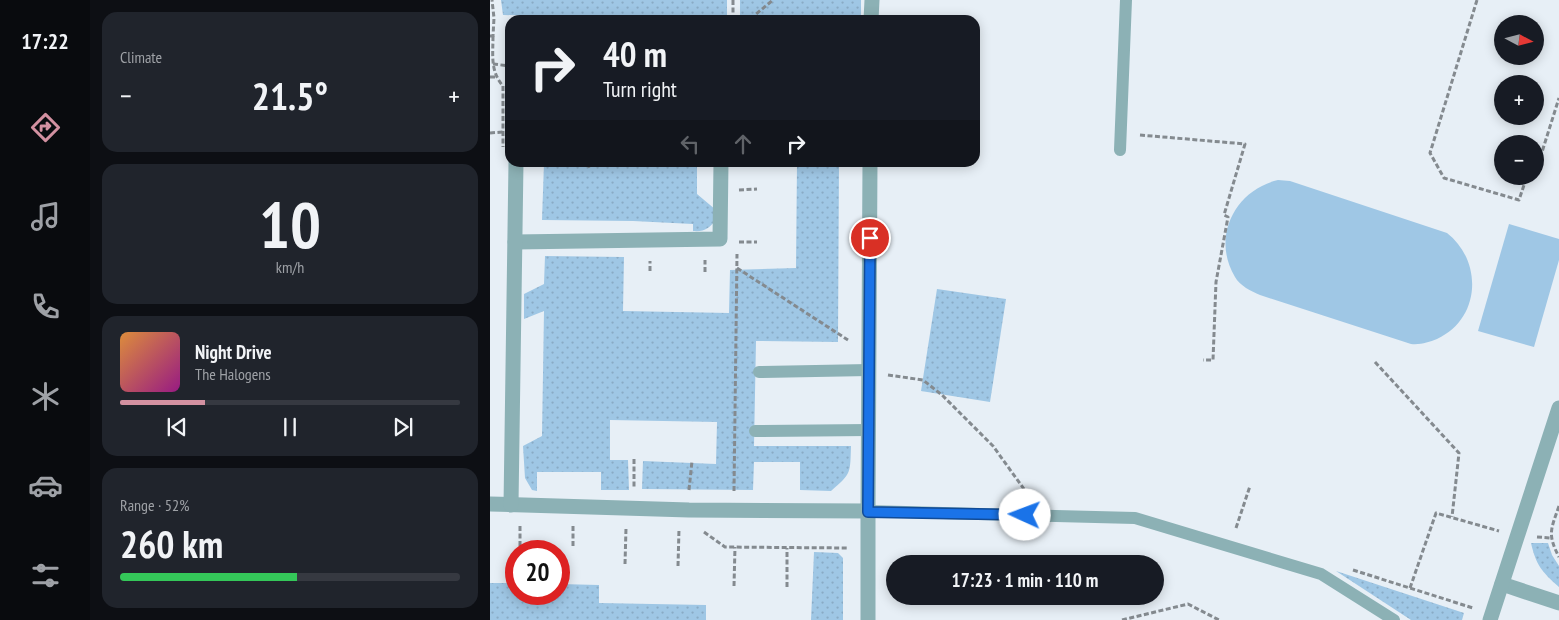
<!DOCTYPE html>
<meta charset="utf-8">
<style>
:root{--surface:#171b24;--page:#20242c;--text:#f1f3f6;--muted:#9ea1a6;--line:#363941;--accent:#d391a1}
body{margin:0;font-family:"PT Sans Narrow",sans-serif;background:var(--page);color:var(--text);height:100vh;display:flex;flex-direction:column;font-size:19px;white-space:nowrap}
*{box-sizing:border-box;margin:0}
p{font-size:16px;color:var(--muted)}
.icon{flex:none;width:28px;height:28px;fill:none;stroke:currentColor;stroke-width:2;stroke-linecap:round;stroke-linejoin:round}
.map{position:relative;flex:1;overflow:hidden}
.sheet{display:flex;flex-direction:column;gap:12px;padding:12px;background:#0d0f14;width:400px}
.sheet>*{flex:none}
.hud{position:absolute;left:15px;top:15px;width:475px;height:152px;border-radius:15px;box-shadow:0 2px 12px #0003;background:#171b24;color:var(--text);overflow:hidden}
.needle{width:32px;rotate:97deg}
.controls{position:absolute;left:1004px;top:15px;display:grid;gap:10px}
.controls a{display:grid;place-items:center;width:50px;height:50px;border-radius:50%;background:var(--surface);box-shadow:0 2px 12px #0003;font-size:25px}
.speed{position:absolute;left:15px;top:540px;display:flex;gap:10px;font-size:25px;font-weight:700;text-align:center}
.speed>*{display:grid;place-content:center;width:65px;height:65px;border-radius:50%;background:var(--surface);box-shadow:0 2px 12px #0003;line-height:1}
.speed .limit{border:8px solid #d22;background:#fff;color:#111}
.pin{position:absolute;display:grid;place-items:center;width:42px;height:42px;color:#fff;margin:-21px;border:2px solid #fff;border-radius:50%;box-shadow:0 1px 5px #0007}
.me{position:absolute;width:55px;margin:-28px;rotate:272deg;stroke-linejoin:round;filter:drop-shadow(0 0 4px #0008)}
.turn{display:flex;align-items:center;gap:18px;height:105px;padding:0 15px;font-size:22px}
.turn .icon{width:65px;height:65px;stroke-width:2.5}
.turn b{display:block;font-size:35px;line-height:42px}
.lanes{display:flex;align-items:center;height:48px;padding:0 15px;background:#0003;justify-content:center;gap:25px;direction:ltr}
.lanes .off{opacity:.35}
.big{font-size:38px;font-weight:700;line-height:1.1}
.sheet .card{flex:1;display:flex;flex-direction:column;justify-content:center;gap:8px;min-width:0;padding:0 18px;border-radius:15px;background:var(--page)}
.sheet .dial{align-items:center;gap:0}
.dial b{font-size:65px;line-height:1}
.song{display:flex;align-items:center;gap:15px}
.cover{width:60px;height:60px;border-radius:8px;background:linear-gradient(135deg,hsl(30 70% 55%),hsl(310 70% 35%))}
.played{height:5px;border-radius:2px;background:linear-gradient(90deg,var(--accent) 25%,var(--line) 25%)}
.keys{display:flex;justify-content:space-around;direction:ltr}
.heat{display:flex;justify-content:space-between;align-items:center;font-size:28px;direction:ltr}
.charge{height:8px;border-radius:4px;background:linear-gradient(90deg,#34c759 52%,var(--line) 0)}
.trip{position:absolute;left:396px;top:555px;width:278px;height:50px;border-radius:25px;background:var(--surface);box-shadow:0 2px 12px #0003;font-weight:700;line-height:50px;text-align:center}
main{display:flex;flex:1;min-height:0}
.menu{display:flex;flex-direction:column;width:90px;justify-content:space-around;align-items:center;background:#090b0e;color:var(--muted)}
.menu .icon{width:35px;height:35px}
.menu .selected{color:var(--accent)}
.menu b{font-size:22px;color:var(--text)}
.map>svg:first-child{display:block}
.green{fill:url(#green-dots)}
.pitch{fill:#9fc7e5}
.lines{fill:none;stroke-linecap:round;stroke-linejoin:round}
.path{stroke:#848a8f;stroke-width:3;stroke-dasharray:5 2.5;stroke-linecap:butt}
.lane{stroke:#8cb1b5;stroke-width:12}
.street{stroke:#8cb1b5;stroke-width:15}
.route-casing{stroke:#114b97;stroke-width:12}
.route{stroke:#1a73e8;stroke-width:9}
</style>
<main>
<nav class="menu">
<b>17:22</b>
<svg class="icon selected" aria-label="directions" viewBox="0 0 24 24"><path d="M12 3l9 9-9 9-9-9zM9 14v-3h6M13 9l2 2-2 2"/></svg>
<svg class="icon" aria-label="music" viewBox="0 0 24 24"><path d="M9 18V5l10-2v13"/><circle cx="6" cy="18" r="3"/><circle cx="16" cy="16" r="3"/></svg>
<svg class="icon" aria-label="phone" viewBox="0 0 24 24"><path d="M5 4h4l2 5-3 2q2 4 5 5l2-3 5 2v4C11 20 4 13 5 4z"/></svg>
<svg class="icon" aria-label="climate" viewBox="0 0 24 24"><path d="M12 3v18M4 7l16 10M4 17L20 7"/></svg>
<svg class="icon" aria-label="car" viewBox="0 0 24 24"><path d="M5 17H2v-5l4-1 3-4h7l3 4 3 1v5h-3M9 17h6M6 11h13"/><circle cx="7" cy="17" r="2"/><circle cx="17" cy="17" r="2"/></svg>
<svg class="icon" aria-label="filters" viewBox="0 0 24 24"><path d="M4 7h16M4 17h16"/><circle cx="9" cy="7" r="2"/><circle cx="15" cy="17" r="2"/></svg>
</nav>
<section class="sheet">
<div class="card"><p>Climate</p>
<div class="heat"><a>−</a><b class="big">21.5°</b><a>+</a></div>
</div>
<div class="card dial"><b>10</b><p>km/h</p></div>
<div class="card">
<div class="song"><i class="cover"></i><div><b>Night Drive</b><p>The Halogens</p></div></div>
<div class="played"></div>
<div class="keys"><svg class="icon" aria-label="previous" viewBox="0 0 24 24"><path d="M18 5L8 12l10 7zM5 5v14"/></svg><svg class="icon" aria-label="pause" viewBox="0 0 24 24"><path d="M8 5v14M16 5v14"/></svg><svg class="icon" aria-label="next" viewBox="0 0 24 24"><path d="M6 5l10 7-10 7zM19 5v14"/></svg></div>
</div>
<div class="card"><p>Range · 52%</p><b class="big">260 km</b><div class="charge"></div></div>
</section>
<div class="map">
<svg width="1069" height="620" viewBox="0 0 1069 620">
<defs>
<pattern id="green-dots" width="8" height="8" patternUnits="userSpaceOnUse" patternTransform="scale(1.25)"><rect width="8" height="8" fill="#9fc7e5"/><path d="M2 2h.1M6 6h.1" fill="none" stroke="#89abc5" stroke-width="1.8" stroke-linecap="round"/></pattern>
</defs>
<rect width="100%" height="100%" fill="#e7eff6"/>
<g class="green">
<path d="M11 0H237V19L13 15Z"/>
<path d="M250 0H371V20H307L285 18 284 20H250Z"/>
<path d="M54 163H207V194L226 210V220C219 228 215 232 203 231V224L143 221 52 220Z"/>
<path d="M307 163H349L348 342 266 341 264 446H361C360 473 362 473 341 491L310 490V462H264L263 490 152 489 153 461 226 464 227 422 120 420V460H138L139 490H111V472H47V491L42 490 35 478 33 446 52 436 54 311 34 319V294L54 284 55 256 134 257 133 311 239 313 240 270 306 268Z"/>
<path d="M447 289 516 299 500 402 431 391Z"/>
<path d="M1041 543H1058L1062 555 1069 566V587C1052 572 1046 565 1041 543Z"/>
<path d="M324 552 348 553 353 558V620H321Z"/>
<path d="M846 571 974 613 972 620H921Z"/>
<path d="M0 583H26V594H69V584L109 585V603L216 605V620H0Z"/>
</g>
<g class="pitch">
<path d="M788 180 800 181 957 233C993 261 991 319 947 339 939 342 931 345 921 344L770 295C761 291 750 286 745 277 721 237 745 190 788 180Z"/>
<path d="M1019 224 1069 239V260L1044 347 988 331Z"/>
</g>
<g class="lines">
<g class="path">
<path d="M987 0 940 153 954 178 1029 200 1037 176"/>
<path d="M243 20V0"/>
<path d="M262 20 266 14 283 0"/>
<path d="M0 36H3L4 18 2 0"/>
<path d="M3 36C3 55 0 71 13 86V147"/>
<path d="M3 64 20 66"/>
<path d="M0 77H5"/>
<path d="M0 133 13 132"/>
<path d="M650 135 755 144 734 215 738 217 726 282 723 360H713"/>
<path d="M95 162V167L100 166"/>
<path d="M1045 171H1046L1069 98"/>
<path d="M249 190 267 189"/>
<path d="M249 242H267"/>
<path d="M247 268 358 340"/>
<path d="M160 271V261"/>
<path d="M215 272V260"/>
<path d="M885 362 969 453 962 517"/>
<path d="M398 375 433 380 452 395 503 446 539 496"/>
<path d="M144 459V488"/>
<path d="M199 490 202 461"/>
<path d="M244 491 247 254"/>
<path d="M1069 506C1061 529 1057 534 1069 557"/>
<path d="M83 526V547"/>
<path d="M746 528 760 486"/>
<path d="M214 532 235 547 357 548"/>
<path d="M1047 537 1061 538"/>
<path d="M30 546V525"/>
<path d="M135 564 136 528"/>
<path d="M188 566 189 529"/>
<path d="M863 570 983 608"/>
<path d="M244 586 245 547"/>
<path d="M297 587V548"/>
<path d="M920 588 946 513 1009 531"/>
<path d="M632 620 698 604 729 620"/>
</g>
<g class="lane">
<path d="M630 150 636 0"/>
<path d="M269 372 379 370"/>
<path d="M265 431 379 430"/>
<path d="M378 511 645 518 831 574 904 620"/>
</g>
<g class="street">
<path d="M381 20 382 0"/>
<path d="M25 242 230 239 231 162"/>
<path d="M0 504 199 510 378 511 380 162"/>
<path d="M21 505 26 162"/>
<path d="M1012 584 1069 603"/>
<path d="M378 620V511"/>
<path d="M1000 620 1069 408"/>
</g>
</g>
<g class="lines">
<g class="route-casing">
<path id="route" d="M380 238 378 512 535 515"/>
</g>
<use href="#route" class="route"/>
</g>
</svg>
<div class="controls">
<a><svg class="needle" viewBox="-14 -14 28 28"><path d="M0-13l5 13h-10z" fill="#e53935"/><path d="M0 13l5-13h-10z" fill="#9ea1a6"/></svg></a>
<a>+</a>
<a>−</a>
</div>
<div class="speed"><div class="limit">20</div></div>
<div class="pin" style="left:380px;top:238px;background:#d93025"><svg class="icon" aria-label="arrive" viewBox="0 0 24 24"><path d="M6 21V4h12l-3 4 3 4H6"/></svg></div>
<svg class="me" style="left:535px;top:515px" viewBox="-20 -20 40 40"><circle r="19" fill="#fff"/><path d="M0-13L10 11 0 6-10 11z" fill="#1a73e8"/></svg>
<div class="trip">17:23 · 1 min · 110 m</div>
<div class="hud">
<div class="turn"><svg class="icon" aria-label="right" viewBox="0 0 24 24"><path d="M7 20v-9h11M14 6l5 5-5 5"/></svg><div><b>40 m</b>Turn right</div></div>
<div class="lanes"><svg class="icon off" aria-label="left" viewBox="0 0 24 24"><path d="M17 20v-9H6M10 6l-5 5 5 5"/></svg><svg class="icon off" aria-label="ahead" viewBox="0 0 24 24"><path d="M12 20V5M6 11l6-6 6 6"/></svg><svg class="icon" aria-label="right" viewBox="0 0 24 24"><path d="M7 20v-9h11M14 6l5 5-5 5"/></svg></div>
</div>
</div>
</main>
